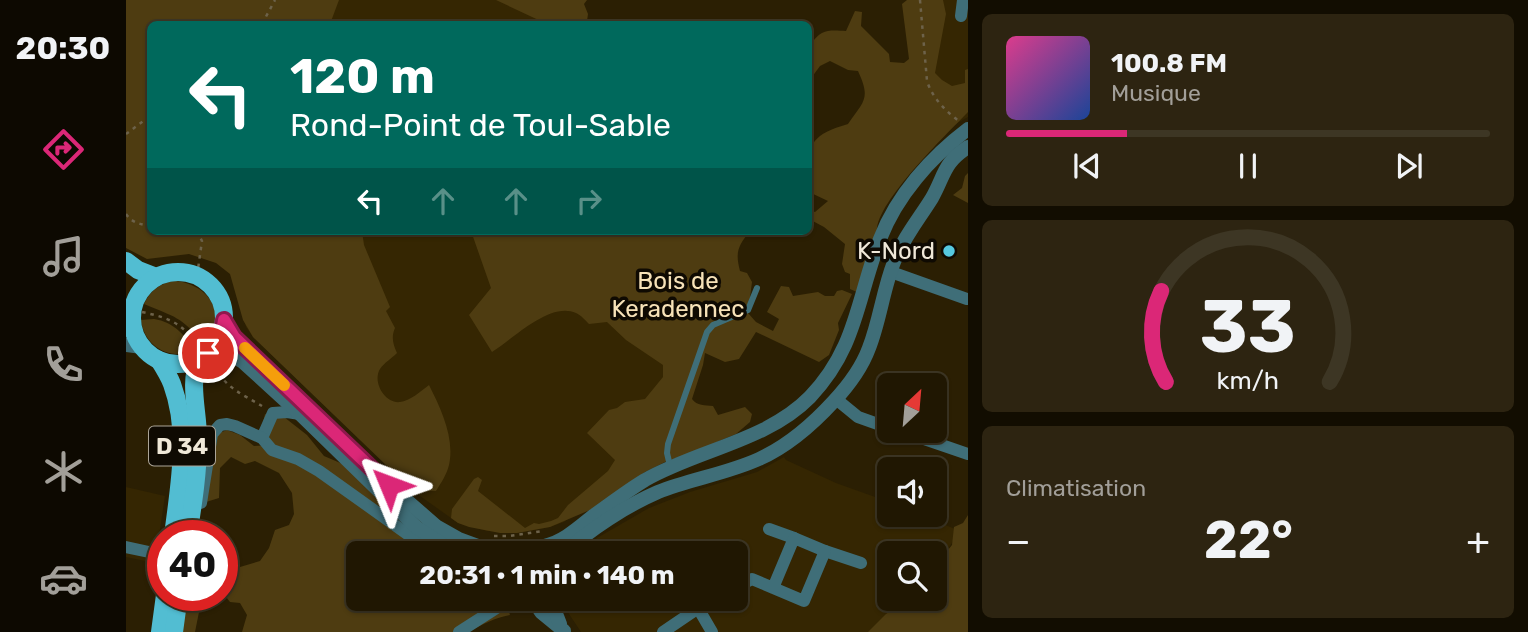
<!DOCTYPE html>
<html lang="fr">
<meta charset="utf-8">
<style>
:root{--surface:#201702;--page:#2d2411;--text:#f1f3f6;--muted:#a29f99;--line:#3d3624;--accent:#db2777}
body{margin:0;font-family:Rubik,sans-serif;background:var(--page);color:var(--text);height:100vh;display:flex;flex-direction:column;font-size:26px;white-space:nowrap}
*{box-sizing:border-box;margin:0}
p{font-size:23px;color:var(--muted)}
.icon{flex:none;width:38px;height:38px;fill:none;stroke:currentColor;stroke-width:2;stroke-linecap:round;stroke-linejoin:round}
.map{position:relative;flex:1;overflow:hidden}
.drawer{display:flex;flex-direction:column;gap:14px;padding:14px;background:#120d01;width:560px}
.drawer>*{flex:none}
.banner{position:absolute;left:21px;top:21px;width:665px;height:214px;border-radius:10px;box-shadow:0 2px 5px #0004,0 0 0 2px var(--line);background:#00695c;color:#fff;overflow:hidden}
.needle{width:46px;rotate:26deg}
.controls{position:absolute;left:751px;top:373px;display:grid;gap:14px}
.controls a{display:grid;place-items:center;width:70px;height:70px;border-radius:10px;background:var(--surface);box-shadow:0 2px 5px #0004,0 0 0 2px var(--line);font-size:35px}
.speed{position:absolute;left:21px;top:520px;display:flex;gap:14px;font-size:35px;font-weight:700;text-align:center}
.speed>*{display:grid;place-content:center;width:91px;height:91px;border-radius:50%;background:var(--surface);box-shadow:0 2px 5px #0004,0 0 0 2px var(--line);line-height:1}
.speed .limit{border:10px solid #d22;background:#fff;color:#111}
.pin{position:absolute;display:grid;place-items:center;width:60px;height:60px;color:#fff;margin:-30px;border:4px solid #fff;border-radius:50%;box-shadow:0 2px 7px #0007}
.me{position:absolute;width:77px;margin:-38px;rotate:314deg;stroke-linejoin:round;filter:drop-shadow(0 0 5px #0008)}
.turn{display:flex;align-items:center;gap:24px;height:147px;padding:0 28px;font-size:32px}
.turn .icon{width:91px;height:91px;stroke-width:2.5}
.turn b{display:block;font-size:49px;line-height:60px}
.lanes{display:flex;align-items:center;height:66px;padding:0 28px;background:#0003;justify-content:center;gap:35px;direction:ltr}
.lanes .off{opacity:.35}
.big{font-size:52px;font-weight:700;line-height:1.1}
.drawer .widget{flex:1;display:flex;flex-direction:column;justify-content:center;gap:10px;min-width:0;padding:0 24px;border-radius:10px;background:var(--page)}
.drawer .dial{align-items:center;gap:0}
.dial svg{height:182px;overflow:visible;fill:none;stroke:var(--line);stroke-width:7;stroke-linecap:round;text-anchor:middle}
.dial text{fill:var(--text);stroke:none}
.song{display:flex;align-items:center;gap:21px}
.cover{width:84px;height:84px;border-radius:10px;background:linear-gradient(135deg,hsl(330 70% 55%),hsl(220 70% 35%))}
.played{height:7px;border-radius:4px;background:linear-gradient(90deg,var(--accent) 25%,var(--line) 25%)}
.keys{display:flex;justify-content:space-around;direction:ltr}
.heat{display:flex;justify-content:space-between;align-items:center;font-size:38px;direction:ltr}
.trip{position:absolute;left:220px;top:541px;width:402px;height:70px;border-radius:10px;background:var(--surface);box-shadow:0 2px 5px #0004,0 0 0 2px var(--line);font-weight:700;line-height:70px;text-align:center}
main{display:flex;flex:1;min-height:0}
.tab-bar{display:flex;flex-direction:column;width:126px;justify-content:space-around;align-items:center;background:#0d0901;color:var(--muted)}
.tab-bar .icon{width:49px;height:49px}
.tab-bar .current{color:var(--accent)}
.tab-bar b{font-size:32px;color:var(--text)}
.map>svg:first-child{display:block}
.built{fill:#352602}
.green{fill:#4e3c11}
.lines{fill:none;stroke-linecap:round;stroke-linejoin:round}
.path{stroke:#6d624a;stroke-width:2.5;stroke-dasharray:3.5 5;stroke-linecap:butt}
.service{stroke:#3f6e78;stroke-width:6}
.minor{stroke:#3f6e78;stroke-width:12}
.tertiary{stroke:#3f6e78;stroke-width:14}
.primary{stroke:#52bdd2;stroke-width:18}
.route-casing{stroke:#8e194d;stroke-width:18}
.route{stroke:#db2777;stroke-width:12}
.slow{stroke:#f59e0b;stroke-width:12}
.poi-dot{fill:#56c9e0;stroke:#0f0a02;stroke-width:2.5}
.labels{text-anchor:middle;stroke-width:7;stroke-linejoin:round;paint-order:stroke}
.shield{fill:#0f0a02;stroke:#aca598;stroke-width:2}
.shield-label{font-size:23px;font-weight:bold;fill:#f0e8d8}
.poi-label{font-size:24px;fill:#f0e8d8;stroke:#0f0a02;text-anchor:end}
.park-label{font-size:24px;fill:#f7e2b8;stroke:#0f0a02}
</style>
<main>
<nav class="tab-bar">
<b>20:30</b>
<svg class="icon current" aria-label="directions" viewBox="0 0 24 24"><path d="M12 3l9 9-9 9-9-9zM9 14v-3h6M13 9l2 2-2 2"/></svg>
<svg class="icon" aria-label="music" viewBox="0 0 24 24"><path d="M9 18V5l10-2v13"/><circle cx="6" cy="18" r="3"/><circle cx="16" cy="16" r="3"/></svg>
<svg class="icon" aria-label="phone" viewBox="0 0 24 24"><path d="M5 4h4l2 5-3 2q2 4 5 5l2-3 5 2v4C11 20 4 13 5 4z"/></svg>
<svg class="icon" aria-label="climate" viewBox="0 0 24 24"><path d="M12 3v18M4 7l16 10M4 17L20 7"/></svg>
<svg class="icon" aria-label="car" viewBox="0 0 24 24"><path d="M5 17H2v-5l4-1 3-4h7l3 4 3 1v5h-3M9 17h6M6 11h13"/><circle cx="7" cy="17" r="2"/><circle cx="17" cy="17" r="2"/></svg>
</nav>
<div class="map">
<svg width="842" height="632" viewBox="0 0 842 632">
<rect width="100%" height="100%" fill="#2b1f03"/>
<g class="built">
<path d="M192 0H407L443 24H190Z"/>
<path d="M795 0H842V117L826 126 807 132Z"/>
<path d="M148 231H396L558 327 529 451 438 522 424 527 391 533 361 531 332 523 287 491 127 337 120 327 113 302Z"/>
<path d="M658 457 660 460 710 483 763 502V514L795 515 834 531 809 568 808 553H763V598L788 599 764 632H455L433 599 611 598V553H452L464 542 523 508 564 492 631 472Z"/>
<path d="M0 487 39 496 29 563 0 557Z"/>
</g>
<g class="green">
<path d="M0 0H213L204 24H24V231H236L238 245 264 307 260 311 269 328C265 337 267 344 271 353 266 358 258 363 254 369 246 382 259 404 274 402 284 401 295 391 303 385 315 409 329 438 323 465 321 474 315 483 310 491H287L127 337 117 320 104 274 90 263 63 254 21 259 0 248Z"/>
<path d="M347 0H461L458 4 462 14 461 21 463 24H421L370 0Z"/>
<path d="M781 0H817L820 14 809 73 816 80 826 86 839 83V70L842 69V112C820 135 749 203 751 232L733 293 724 289V274L719 272 716 264 719 244 698 227 683 219V210L689 212 702 201 683 192C683 151 676 137 722 124 738 101 745 99 732 71L722 70 704 61 694 66 683 81V45L685 44C695 29 703 30 720 31L729 11 736 12 735 26 763 54 764 62 778 63 783 59 776 4Z"/>
<path d="M842 173V203L827 195 836 188 839 176Z"/>
<path d="M345 231H624C612 246 609 252 614 271L621 273 626 282 622 313 630 322 647 331 653 319 641 312 655 286 663 287 667 296 692 292 699 296H708L711 291 716 290 726 294 712 323 713 330 703 355 693 362 630 332 613 359 599 362 579 353 577 365 566 399C571 406 579 405 587 406L592 415 619 407 626 414 624 422 610 434 593 441 576 450 541 461 519 472 471 507 424 527 391 533H374L343 527 332 523 325 518 326 509 348 479 352 477 356 480 352 491 399 528 408 523 413 524 425 521 432 518 442 505 482 471 489 460 461 433 483 410 491 408 499 402 519 399 537 377V365L500 340 481 322 463 324C460 321 455 315 450 313 424 301 387 339 366 352L343 315 365 288Z"/>
<path d="M50 281C84 285 104 316 77 344 56 316 48 317 18 304 24 291 35 282 50 281Z"/>
<path d="M28 319C48 322 58 335 70 350 46 362 18 347 15 320Z"/>
<path d="M139 414 158 417 181 435 198 456 219 465 256 500 253 509 321 553H233V598L379 599 384 615C369 618 356 624 343 632H116L121 615 114 603 104 602 96 592V572L105 575 114 567 134 561 143 548 149 530 163 525 168 514 166 493 153 473 129 461 119 464 105 457 94 468 93 498 80 502 88 435 101 430 114 435 128 446 144 445 136 427Z"/>
<path d="M842 515V632H742L760 614 777 604 782 599 808 598 809 566 826 545 828 527 837 523Z"/>
<path d="M67 605 73 612 69 632H52L55 614Z"/>
</g>
<g class="lines">
<g class="path">
<path d="M794 0 801 81C806 97 819 111 833 121"/>
<path d="M136 24 149 0"/>
<path d="M0 134 24 116"/>
<path d="M0 214C6 223 14 224 24 226"/>
<path d="M71 231 76 241 71 276"/>
<path d="M16 312C43 318 54 322 71 344"/>
<path d="M88 367C102 389 114 393 136 406"/>
<path d="M368 536H384L417 531"/>
</g>
<path class="service" d="M544 466 541 453 542 444 581 332 587 325 622 310 631 288"/>
<g class="minor">
<path d="M835 16 837 0"/>
<path d="M765 272 841 299"/>
<path d="M710 399 732 417 763 428"/>
<path d="M772 430 842 454"/>
<path d="M136 438 147 413 161 412 174 414"/>
<path d="M75 503 86 434 94 425 101 424 109 426 136 438 146 450 172 459 193 471 308 553"/>
<path d="M643 529 668 538"/>
<path d="M0 547 23 552"/>
<path d="M699 551 735 563"/>
<path d="M611 587 626 579 678 601 699 551 668 538 647 588"/>
<path d="M572 608 586 632"/>
<path d="M333 632 386 598"/>
<path d="M537 632 587 598"/>
</g>
<g class="tertiary">
<path d="M98 320 103 330 116 345 263 485 310 526 333 539 352 546 377 552H392"/>
<path d="M0 326 6 323"/>
<path d="M0 345 16 347"/>
<path d="M82 353 94 352 101 353 117 362 174 414 290 527 330 553"/>
<path d="M418 546C437 542 452 528 467 516 484 504 501 491 519 480 571 450 641 441 684 397 731 348 731 298 754 239 771 195 805 157 842 129"/>
<path d="M439 553C462 530 502 505 532 492 564 479 600 474 633 459 662 446 687 424 708 401 722 386 736 367 743 348 754 320 757 290 768 262 777 238 793 219 806 198 819 175 817 163 842 147"/>
<path d="M406 598 415 612 438 631"/>
<path d="M424 598 434 624"/>
</g>
<g class="primary">
<path d="M0 261 12 270 30 277"/>
<circle cx="52" cy="318" r="46"/>
<path d="M33 360C38 368 43 376 46 384 64 433 53 486 47 536"/>
<path d="M62 536C67 504 72 473 72 442 73 414 62 385 73 359"/>
<path d="M34 632 39 595"/>
<path d="M48 632 53 595"/>
</g>
</g>
<g class="lines">
<g class="route-casing">
<path id="route" d="M82 353C92 342 96 334 98 320L108 337 263 485"/>
</g>
<use href="#route" class="route"/>
<path class="slow" d="M119 348 158 385"/>
</g>
<circle class="poi-dot" cx="823" cy="251" r="7"/>
<g class="labels">
<rect class="shield" x="23" y="426.5" width="66" height="39" rx="5"/>
<g class="shield-label">
<text x="56" y="454">D 34</text>
</g>
<g class="poi-label">
<text x="809" y="259">K-Nord</text>
</g>
<g class="park-label">
<text x="552" y="289">Bois de<tspan x="552" dy="28">Keradennec</tspan></text>
</g>
</g>
</svg>
<div class="controls">
<a><svg class="needle" viewBox="-14 -14 28 28"><path d="M0-13l5 13h-10z" fill="#e53935"/><path d="M0 13l5-13h-10z" fill="#a29f99"/></svg></a>
<a><svg class="icon" aria-label="sound" viewBox="0 0 24 24"><path d="M4 9h4l5-4v14l-5-4H4zM17 9q2 3 0 6"/></svg></a>
<a><svg class="icon" aria-label="search" viewBox="0 0 24 24"><circle cx="10" cy="10" r="6"/><path d="M15 15l6 6"/></svg></a>
</div>
<div class="speed"><div class="limit">40</div></div>
<div class="pin" style="left:82px;top:353px;background:#d93025"><svg class="icon" aria-label="arrive" viewBox="0 0 24 24"><path d="M6 21V4h12l-3 4 3 4H6"/></svg></div>
<svg class="me" style="left:263px;top:485px" viewBox="-20 -20 40 40"><path d="M0-17L14 15 0 8-14 15z" fill="#db2777" stroke="#fff" stroke-width="4"/></svg>
<div class="trip">20:31 · 1 min · 140 m</div>
<div class="banner">
<div class="turn"><svg class="icon" aria-label="left" viewBox="0 0 24 24"><path d="M17 20v-9H6M10 6l-5 5 5 5"/></svg><div><b>120 m</b>Rond-Point de Toul-Sable</div></div>
<div class="lanes"><svg class="icon" aria-label="left" viewBox="0 0 24 24"><path d="M17 20v-9H6M10 6l-5 5 5 5"/></svg><svg class="icon off" aria-label="ahead" viewBox="0 0 24 24"><path d="M12 20V5M6 11l6-6 6 6"/></svg><svg class="icon off" aria-label="ahead" viewBox="0 0 24 24"><path d="M12 20V5M6 11l6-6 6 6"/></svg><svg class="icon off" aria-label="right" viewBox="0 0 24 24"><path d="M7 20v-9h11M14 6l5 5-5 5"/></svg></div>
</div>
</div>
<section class="drawer">
<div class="widget">
<div class="song"><i class="cover"></i><div><b>100.8 FM</b><p>Musique</p></div></div>
<div class="played"></div>
<div class="keys"><svg class="icon" aria-label="previous" viewBox="0 0 24 24"><path d="M18 5L8 12l10 7zM5 5v14"/></svg><svg class="icon" aria-label="pause" viewBox="0 0 24 24"><path d="M8 5v14M16 5v14"/></svg><svg class="icon" aria-label="next" viewBox="0 0 24 24"><path d="M6 5l10 7-10 7zM19 5v14"/></svg></div>
</div>
<div class="widget dial"><svg viewBox="0 0 100 80">
<path d="M14 69A42 42 0 1 1 86 69"/>
<path d="M14 69A42 42 0 0 1 12 29" stroke="#db2777"/>
<text x="50" y="56" font-size="32" font-weight="700">33</text>
<text x="50" y="72" font-size="11">km/h</text>
</svg></div>
<div class="widget"><p>Climatisation</p>
<div class="heat"><a>−</a><b class="big">22°</b><a>+</a></div>
</div>
</section>
</main>
